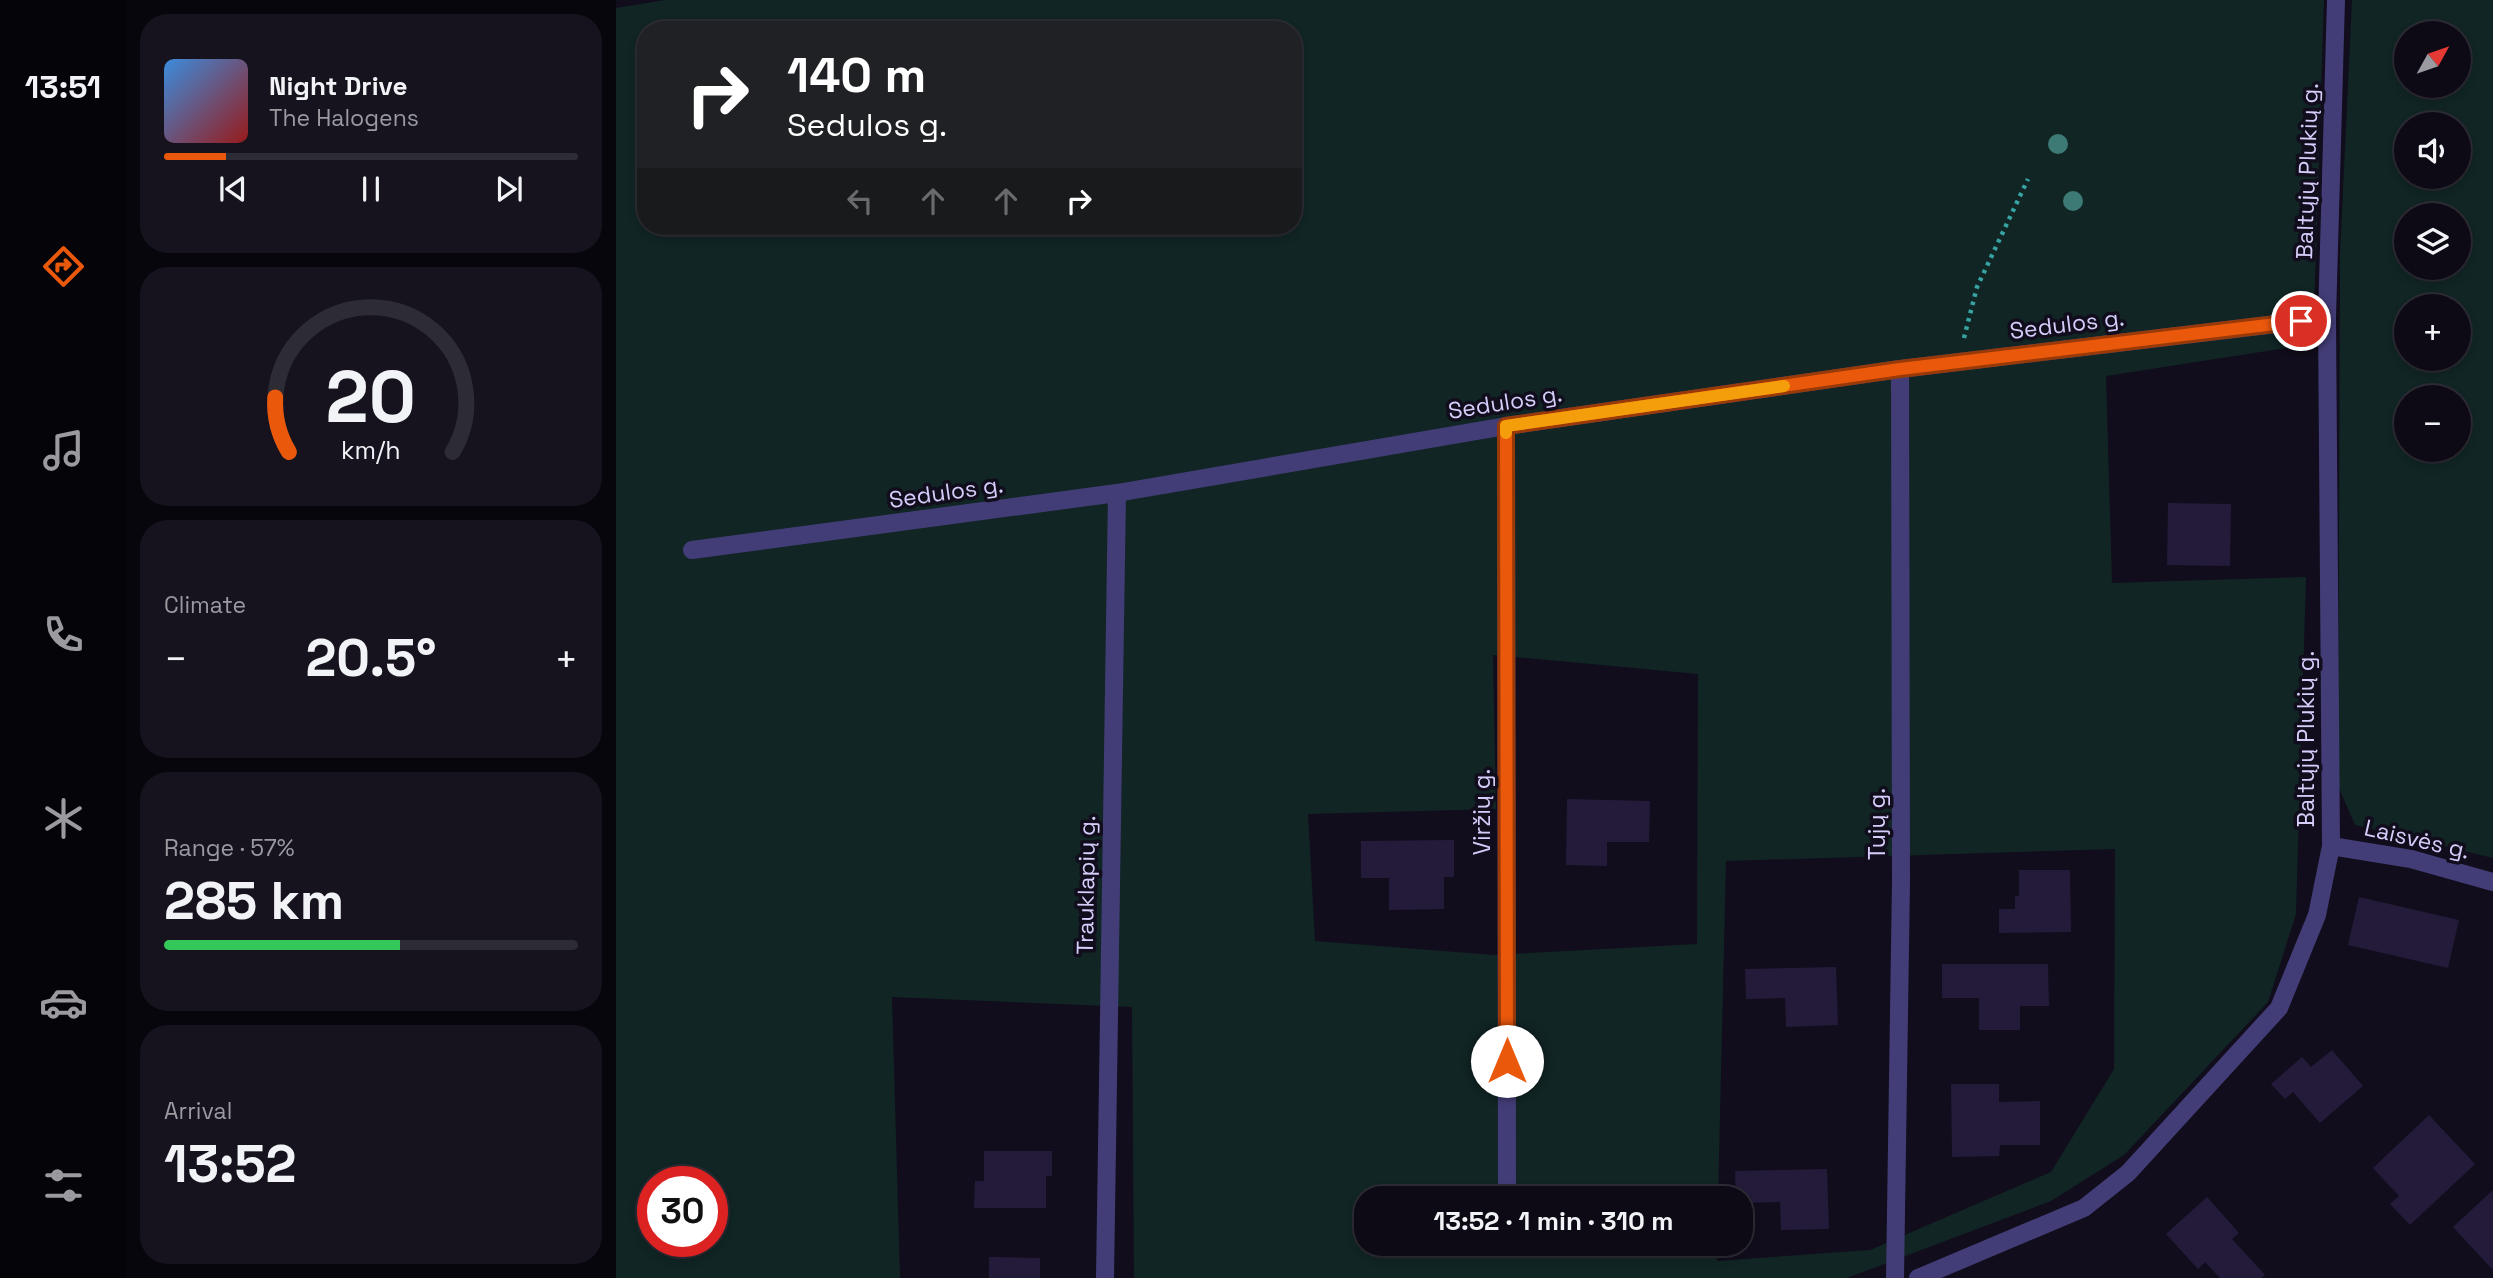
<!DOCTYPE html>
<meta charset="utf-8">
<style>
:root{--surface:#0d0a15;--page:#16131e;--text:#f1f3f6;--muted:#9a9aa0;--line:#2d2b34;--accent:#ea580c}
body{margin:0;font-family:"Space Grotesk",sans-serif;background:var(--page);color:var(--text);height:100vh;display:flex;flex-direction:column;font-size:26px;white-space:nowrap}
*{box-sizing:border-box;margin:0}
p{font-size:23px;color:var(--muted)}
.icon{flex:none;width:38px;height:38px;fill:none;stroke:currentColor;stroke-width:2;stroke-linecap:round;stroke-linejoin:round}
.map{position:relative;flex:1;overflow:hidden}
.side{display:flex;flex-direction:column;gap:14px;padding:14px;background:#07060c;width:490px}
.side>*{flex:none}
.guide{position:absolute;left:21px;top:21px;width:665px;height:214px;border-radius:28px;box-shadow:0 4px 10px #0003,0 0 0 2px var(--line);background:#202124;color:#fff;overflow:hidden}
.needle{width:46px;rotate:50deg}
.controls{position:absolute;left:1778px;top:21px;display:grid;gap:14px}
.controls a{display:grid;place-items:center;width:77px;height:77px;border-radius:50%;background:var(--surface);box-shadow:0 4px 10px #0003,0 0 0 2px var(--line);font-size:35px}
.speed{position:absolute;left:21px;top:1166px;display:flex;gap:14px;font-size:35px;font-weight:700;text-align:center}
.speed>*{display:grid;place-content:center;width:91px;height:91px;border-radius:50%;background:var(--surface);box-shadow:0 4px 10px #0003,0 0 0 2px var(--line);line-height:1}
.speed .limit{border:10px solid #d22;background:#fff;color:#111}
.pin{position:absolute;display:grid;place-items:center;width:60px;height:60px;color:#fff;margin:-30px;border:4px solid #fff;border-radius:50%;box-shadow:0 2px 7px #0007}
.me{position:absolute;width:77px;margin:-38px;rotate:0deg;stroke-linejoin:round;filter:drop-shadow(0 0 5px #0008)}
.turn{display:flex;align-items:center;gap:24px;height:147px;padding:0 35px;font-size:32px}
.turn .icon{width:91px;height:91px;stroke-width:2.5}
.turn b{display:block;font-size:49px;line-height:60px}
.lanes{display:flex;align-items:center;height:66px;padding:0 35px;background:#0003;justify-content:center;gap:35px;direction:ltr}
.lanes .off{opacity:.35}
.big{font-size:52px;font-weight:600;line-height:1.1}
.side .tile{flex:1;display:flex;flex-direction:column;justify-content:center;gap:10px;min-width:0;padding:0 24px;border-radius:28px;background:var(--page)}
.side .dial{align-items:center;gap:0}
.dial svg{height:182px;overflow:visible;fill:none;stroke:var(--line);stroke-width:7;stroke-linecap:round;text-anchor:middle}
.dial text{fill:var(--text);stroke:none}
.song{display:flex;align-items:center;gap:21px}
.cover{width:84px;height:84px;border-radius:10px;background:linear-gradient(135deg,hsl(210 70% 55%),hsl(0 70% 35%))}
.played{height:7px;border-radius:4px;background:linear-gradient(90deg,var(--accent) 15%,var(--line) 15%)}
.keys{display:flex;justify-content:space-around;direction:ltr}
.heat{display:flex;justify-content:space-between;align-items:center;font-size:38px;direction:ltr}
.charge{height:10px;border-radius:5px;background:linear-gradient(90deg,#34c759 57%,var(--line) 0)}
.trip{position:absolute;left:738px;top:1186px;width:399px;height:70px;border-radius:28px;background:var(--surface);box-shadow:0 4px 10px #0003,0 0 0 2px var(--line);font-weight:600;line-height:70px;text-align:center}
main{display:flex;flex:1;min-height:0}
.tabs{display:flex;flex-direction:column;width:126px;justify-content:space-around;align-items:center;background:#050408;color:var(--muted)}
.tabs .icon{width:49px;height:49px}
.tabs .active{color:var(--accent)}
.tabs b{font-size:32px;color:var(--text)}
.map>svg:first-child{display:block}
.green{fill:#112525;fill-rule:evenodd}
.building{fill:#241b3b}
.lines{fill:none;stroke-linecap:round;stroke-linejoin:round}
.path{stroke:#38a3a3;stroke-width:4.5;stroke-dasharray:3.5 5;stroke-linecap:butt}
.minor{stroke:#433d77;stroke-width:18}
.tree{fill:#3d7975}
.route-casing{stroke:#983908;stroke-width:18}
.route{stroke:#ea580c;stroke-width:12}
.slow{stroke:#f59e0b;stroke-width:12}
.labels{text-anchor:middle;stroke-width:7;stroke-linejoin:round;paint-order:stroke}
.street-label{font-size:23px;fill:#d5cdfa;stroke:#110d1c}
</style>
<main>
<nav class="tabs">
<b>13:51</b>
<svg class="icon active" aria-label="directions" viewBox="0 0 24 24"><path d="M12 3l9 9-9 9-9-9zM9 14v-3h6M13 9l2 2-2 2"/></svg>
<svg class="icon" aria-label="music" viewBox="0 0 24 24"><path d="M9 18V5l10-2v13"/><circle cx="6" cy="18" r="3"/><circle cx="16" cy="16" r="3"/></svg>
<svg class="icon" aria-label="phone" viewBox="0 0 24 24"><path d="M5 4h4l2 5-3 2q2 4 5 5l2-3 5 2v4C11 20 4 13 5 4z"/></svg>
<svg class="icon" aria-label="climate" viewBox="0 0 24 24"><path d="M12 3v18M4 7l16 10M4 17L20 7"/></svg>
<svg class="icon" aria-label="car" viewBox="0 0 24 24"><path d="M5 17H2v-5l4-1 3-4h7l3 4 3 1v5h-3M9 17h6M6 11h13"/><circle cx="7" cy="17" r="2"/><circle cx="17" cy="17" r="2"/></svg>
<svg class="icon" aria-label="filters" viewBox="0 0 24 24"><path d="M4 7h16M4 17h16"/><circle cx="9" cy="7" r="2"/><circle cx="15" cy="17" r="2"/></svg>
</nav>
<section class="side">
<div class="tile">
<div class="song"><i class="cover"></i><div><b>Night Drive</b><p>The Halogens</p></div></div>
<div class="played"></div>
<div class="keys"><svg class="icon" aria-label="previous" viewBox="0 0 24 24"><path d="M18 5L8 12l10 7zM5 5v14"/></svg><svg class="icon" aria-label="pause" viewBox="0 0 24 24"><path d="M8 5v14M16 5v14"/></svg><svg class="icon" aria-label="next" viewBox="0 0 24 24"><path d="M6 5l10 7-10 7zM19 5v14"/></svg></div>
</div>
<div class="tile dial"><svg viewBox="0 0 100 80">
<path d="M14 69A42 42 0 1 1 86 69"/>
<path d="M14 69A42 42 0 0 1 8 45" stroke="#ea580c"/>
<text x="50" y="56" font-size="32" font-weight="700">20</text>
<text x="50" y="72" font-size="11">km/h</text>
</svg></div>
<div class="tile"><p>Climate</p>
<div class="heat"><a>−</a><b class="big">20.5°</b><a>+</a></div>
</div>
<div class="tile"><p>Range · 57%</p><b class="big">285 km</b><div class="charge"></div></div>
<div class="tile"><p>Arrival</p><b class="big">13:52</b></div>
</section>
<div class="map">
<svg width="1877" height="1278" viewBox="0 0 1877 1278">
<rect width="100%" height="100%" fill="#110d1c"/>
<g class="green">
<path d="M49 0H1708L1697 344 1490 376 1496 583 1690 577 1680 914 1652 1002 1508 1155 1435 1201 1231 1278H518L516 1007 276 997 284 1278H0V8ZM30 30H677V226H30ZM877 655 1082 674 1081 944 878 955 699 941 692 814 880 809ZM1499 849 1498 1069 1435 1172 1254 1250 1101 1261V1244H751V1199H1102L1110 861ZM37 1181H96V1241H37Z"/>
<path d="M1736 0H1877V858L1739 825 1722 786 1724 254ZM1790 33H1843V86H1790ZM1790 124H1843V177H1790ZM1790 215H1843V268H1790ZM1790 306H1843V359H1790ZM1790 397H1843V450H1790Z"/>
</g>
<g class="building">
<path d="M1552 503 1615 504 1614 566 1551 565Z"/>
<path d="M951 799 1034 801 1033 842H991V866L950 865Z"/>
<path d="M838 840V877H828V909L773 910V878H745V841Z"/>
<path d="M1403 870H1454L1455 932 1383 933V909H1399V896H1403Z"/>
<path d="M1743 897 1843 920 1832 968 1732 945Z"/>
<path d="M1326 964H1432L1433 1006H1404V1030H1363V998H1326Z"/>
<path d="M1220 967 1222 1025 1170 1027 1169 998 1130 999 1129 969Z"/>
<path d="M1716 1050 1747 1086 1704 1123 1677 1092 1669 1099 1655 1084 1686 1057 1695 1067Z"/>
<path d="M1335 1084H1383V1102L1424 1101V1145H1384L1383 1156 1336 1157Z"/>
<path d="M1813 1115 1859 1164 1794 1225 1774 1204 1783 1196 1757 1168Z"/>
<path d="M368 1151H436V1176H430V1208H358L359 1181H368Z"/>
<path d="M1211 1169 1213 1229 1165 1230 1164 1202 1125 1203V1199H1120L1119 1171Z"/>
<path d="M1877 1190V1270L1837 1227Z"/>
<path d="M1591 1197 1623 1233 1616 1239 1649 1275 1645 1278H1604L1589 1262 1582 1269 1550 1234Z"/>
<path d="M373 1257 424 1258V1278H373Z"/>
</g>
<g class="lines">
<path class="path" d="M1348 338 1361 287 1412 179"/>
<g class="minor">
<path d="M890 426 891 1199"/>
<path d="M76 550 501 493 890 426 1284 369 1711 318"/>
<path d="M1715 846 1795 859 1877 882"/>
<path d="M891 1244V1248"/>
<path d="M489 1278 501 493"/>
<path d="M1279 1278 1285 881 1284 369"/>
<path d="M1302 1278 1468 1208 1512 1173 1663 1008 1701 915 1715 846 1711 318 1720 0"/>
</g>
</g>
<g class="tree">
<circle cx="1442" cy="144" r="10"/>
<circle cx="1457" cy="201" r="10"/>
</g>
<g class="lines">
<g class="route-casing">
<path id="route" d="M891 1061 890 426 1284 369 1685 321"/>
</g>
<use href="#route" class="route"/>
<path class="slow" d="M890 433V426L1168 386"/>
</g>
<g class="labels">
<g class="street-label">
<text transform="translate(1691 171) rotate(-88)" y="8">Baltųjų Plukių g.</text>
<text transform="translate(1451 324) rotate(-7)" y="8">Sedulos g.</text>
<text transform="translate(889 402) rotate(-9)" y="8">Sedulos g.</text>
<text transform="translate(330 492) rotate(-8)" y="8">Sedulos g.</text>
<text transform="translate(1690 739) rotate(-90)" y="8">Baltųjų Plukių g.</text>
<text transform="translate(866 812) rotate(-90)" y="8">Viržių g.</text>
<text transform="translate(1261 824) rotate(-90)" y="8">Tujų g.</text>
<text transform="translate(1801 839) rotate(13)" y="8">Laisvės g.</text>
<text transform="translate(470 885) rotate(-89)" y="8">Trauklapių g.</text>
</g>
</g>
</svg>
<div class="controls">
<a><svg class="needle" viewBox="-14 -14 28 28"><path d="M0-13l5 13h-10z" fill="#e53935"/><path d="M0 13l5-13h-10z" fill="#9a9aa0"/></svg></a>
<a><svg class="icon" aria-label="sound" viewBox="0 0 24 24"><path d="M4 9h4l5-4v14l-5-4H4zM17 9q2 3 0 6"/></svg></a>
<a><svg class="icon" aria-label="layers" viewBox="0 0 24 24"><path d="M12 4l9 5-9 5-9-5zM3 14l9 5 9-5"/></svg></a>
<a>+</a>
<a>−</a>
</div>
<div class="speed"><div class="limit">30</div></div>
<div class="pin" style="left:1685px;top:321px;background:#d93025"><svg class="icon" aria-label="arrive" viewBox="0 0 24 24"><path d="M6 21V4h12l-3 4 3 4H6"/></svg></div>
<svg class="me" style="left:891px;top:1061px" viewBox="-20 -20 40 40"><circle r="19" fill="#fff"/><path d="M0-13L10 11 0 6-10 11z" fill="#ea580c"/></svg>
<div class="trip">13:52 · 1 min · 310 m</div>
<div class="guide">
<div class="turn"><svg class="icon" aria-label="right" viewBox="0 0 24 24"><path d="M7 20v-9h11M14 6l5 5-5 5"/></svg><div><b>140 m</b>Sedulos g.</div></div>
<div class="lanes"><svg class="icon off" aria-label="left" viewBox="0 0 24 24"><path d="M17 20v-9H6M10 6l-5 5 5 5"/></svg><svg class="icon off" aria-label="ahead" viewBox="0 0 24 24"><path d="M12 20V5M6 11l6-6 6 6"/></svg><svg class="icon off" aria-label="ahead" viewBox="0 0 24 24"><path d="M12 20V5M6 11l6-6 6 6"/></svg><svg class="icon" aria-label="right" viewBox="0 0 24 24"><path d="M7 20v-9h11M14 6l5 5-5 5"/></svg></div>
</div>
</div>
</main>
